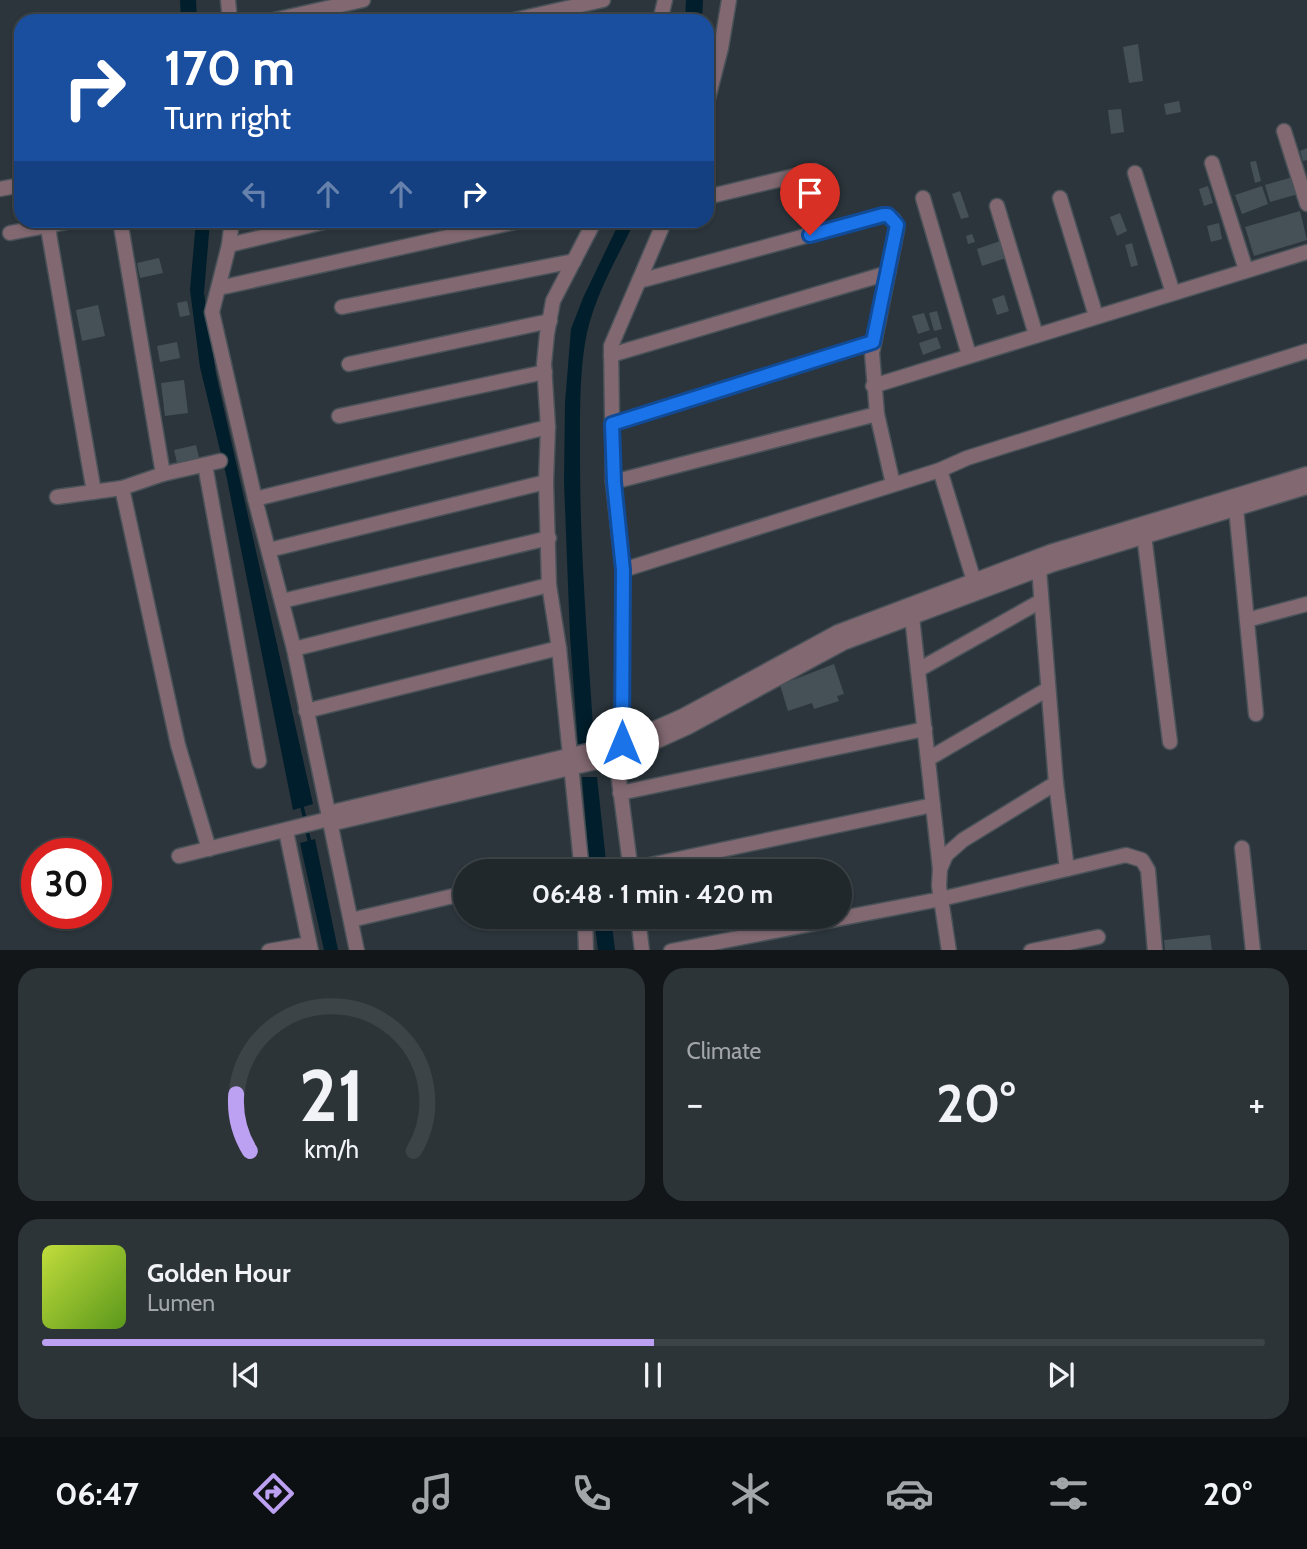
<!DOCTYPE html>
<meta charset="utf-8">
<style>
:root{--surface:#20282c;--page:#2d3438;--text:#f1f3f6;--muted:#a2a6a9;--line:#3d4448;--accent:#bca0f2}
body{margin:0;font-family:Cabin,sans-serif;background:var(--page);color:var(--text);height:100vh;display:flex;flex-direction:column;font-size:26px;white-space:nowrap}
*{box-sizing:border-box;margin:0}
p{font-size:23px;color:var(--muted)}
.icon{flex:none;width:38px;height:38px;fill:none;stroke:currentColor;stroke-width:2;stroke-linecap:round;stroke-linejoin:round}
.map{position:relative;height:950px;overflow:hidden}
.drawer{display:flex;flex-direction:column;gap:18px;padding:18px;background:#121618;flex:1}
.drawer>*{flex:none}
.guide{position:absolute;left:14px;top:14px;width:700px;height:214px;border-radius:21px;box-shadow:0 2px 5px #0004,0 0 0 2px var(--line);background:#1a4fa0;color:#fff;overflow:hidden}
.speed{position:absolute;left:21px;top:838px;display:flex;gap:14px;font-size:35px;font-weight:700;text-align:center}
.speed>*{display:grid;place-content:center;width:91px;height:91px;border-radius:50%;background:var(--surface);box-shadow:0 2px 5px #0004,0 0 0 2px var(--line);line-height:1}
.speed .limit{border:10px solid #d22;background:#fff;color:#111}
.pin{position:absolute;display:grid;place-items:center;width:60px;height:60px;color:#fff;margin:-72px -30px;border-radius:50% 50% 50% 0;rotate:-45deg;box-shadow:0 0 7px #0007}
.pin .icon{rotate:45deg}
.me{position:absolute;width:77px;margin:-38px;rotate:0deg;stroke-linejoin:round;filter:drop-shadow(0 0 5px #0008)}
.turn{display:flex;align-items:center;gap:24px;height:147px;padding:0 35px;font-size:32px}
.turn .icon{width:91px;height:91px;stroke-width:2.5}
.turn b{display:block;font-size:49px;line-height:60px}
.lanes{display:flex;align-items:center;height:66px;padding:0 35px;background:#0003;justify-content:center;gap:35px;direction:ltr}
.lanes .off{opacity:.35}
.big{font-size:52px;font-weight:800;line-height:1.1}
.drawer .card{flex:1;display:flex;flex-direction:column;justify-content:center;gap:10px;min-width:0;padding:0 24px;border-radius:21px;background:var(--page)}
.drawer .dial{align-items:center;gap:0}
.dial svg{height:182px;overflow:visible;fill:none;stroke:var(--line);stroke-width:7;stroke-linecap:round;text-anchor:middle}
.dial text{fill:var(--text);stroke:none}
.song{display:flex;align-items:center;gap:21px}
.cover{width:84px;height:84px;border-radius:10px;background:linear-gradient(135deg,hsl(70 70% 55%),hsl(90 70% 35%))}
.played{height:7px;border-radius:4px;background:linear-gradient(90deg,var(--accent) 50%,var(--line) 50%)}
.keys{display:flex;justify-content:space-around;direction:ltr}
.heat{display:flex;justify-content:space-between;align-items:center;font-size:38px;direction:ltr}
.drawer .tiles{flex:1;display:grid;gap:18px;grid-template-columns:1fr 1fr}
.card:last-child{grid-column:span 2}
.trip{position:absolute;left:453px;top:859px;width:399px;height:70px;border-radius:35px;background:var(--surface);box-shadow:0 2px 5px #0004,0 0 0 2px var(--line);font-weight:800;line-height:70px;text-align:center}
.menu{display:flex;height:112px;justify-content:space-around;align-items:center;background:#0d1012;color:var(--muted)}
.menu .icon{width:49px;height:49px}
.menu .selected{color:var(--accent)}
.menu b{font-size:32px;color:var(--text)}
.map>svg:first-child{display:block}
.water{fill:#001e2c}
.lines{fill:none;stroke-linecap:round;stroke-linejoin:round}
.stream{stroke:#001e2c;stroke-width:3.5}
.building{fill:#465157}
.minor-casing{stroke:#495258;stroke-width:17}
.minor{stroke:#816871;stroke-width:14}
.route-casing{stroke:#114b97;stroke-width:18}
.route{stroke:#1a73e8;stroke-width:12}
</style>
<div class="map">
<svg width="1307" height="951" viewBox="0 0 1307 951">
<rect width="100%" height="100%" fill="#2b353b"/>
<g class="water">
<path d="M180 0H196L197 21H181Z"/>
<path d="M686 0H703L702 21H685Z"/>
<path d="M196 221H210L204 293 216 374 313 804 293 810 227 479 200 367 190 290Z"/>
<path d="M620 221H635C616 260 592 300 585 343 579 381 580 421 580 460 580 554 588 647 594 741L578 744 570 636 564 482 565 403 571 329 583 298Z"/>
<path d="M582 777H597L607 871H590Z"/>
<path d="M315 839 338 950H324L300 843Z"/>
<path d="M594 917H611L615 950H598Z"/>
</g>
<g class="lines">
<g class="stream">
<path d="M301 803 305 819"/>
<path d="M306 827 310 843"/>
</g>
</g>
<g class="building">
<path d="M1138 44 1143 81 1129 83 1123 47Z"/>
<path d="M1179 101 1181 112 1166 115 1164 104Z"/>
<path d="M1121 109 1124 132 1111 134 1108 110Z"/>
<path d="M1307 148V160L1303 161 1300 151Z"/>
<path d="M1256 161 1261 181 1255 183 1250 162Z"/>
<path d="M1293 177 1298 194 1270 202 1265 185Z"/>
<path d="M1208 186 1213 203 1204 206 1199 189Z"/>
<path d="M1262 186 1268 204 1242 214 1235 195Z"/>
<path d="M960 191 969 217 961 219 952 194Z"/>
<path d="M1300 211 1307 240 1254 256 1245 227Z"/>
<path d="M1120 213 1127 231 1117 236 1110 217Z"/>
<path d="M1219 223 1222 239 1211 242 1207 226Z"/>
<path d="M972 234 975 242 968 244 966 236Z"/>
<path d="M1003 240 1009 257 982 266 977 249Z"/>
<path d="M1132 243 1138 265 1131 267 1125 245Z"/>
<path d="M159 258 163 273 140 278 137 263Z"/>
<path d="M1004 295 1009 311 997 315 992 299Z"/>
<path d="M187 301 190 315 180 317 177 303Z"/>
<path d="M98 305 105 336 82 341 76 310Z"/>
<path d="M937 311 942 329 934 331 929 313Z"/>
<path d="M924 313 930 330 918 334 912 316Z"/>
<path d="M937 337 941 348 923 355 919 343Z"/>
<path d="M177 342 180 358 160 362 157 346Z"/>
<path d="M184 380 188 413 165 416 161 383Z"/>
<path d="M196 445 200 462 178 467 174 450Z"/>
<path d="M834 664 844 694 837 696 839 701 814 709 812 703 788 711 780 685Z"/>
<path d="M1210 935 1212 951H1165L1164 940Z"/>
</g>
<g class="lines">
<g class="minor-casing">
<g id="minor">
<path d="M228 0 230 21"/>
<path d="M270 21 363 0"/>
<path d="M510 21 603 0"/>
<path d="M660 21 665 0"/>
<path d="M707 102 721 48 729 0"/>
<path d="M1284 131 1307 204"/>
<path d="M1212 163 1246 270"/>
<path d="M1135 173 1173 293"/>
<path d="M0 189 21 185"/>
<path d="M707 197 815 171"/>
<path d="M923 198 969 355"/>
<path d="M1060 198 1096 316"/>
<path d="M997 206 1036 335"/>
<path d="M51 220 49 234 94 492"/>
<path d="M120 220 163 474"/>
<path d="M232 220 229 245 212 312 255 499 294 649 357 951"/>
<path d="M10 233 77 220"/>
<path d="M229 245 332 220"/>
<path d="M639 281 883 215C891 215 897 221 897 229L872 353 877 414 893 484"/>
<path d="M219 288 524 220"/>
<path d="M342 307 574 261"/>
<path d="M611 355 888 273"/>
<path d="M349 364 550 321"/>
<path d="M873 386 1307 252"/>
<path d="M339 416 545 372"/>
<path d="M612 424 873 342"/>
<path d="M205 465 259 761"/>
<path d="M940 470 974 581"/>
<path d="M613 482 877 414"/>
<path d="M122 488 178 745 209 849"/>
<path d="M57 497 122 488 163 474 220 461"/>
<path d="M255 499 548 427"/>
<path d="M1236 508 1256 714"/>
<path d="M1144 535 1170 742"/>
<path d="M269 550 546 482"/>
<path d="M1039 569 1056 783 1067 869"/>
<path d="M623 570 940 470 967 458 1307 351"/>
<path d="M282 601 549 538"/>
<path d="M912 617 940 869"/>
<path d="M1247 620 1307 604"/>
<path d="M294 649 549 585"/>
<path d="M918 670 1041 601"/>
<path d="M306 711 559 648"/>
<path d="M622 743 623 570 613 482 611 346 665 220"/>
<path d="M616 757 631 872"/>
<path d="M928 759 1048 689"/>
<path d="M620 793 925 729"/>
<path d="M328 813 622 743 683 716 838 632 1050 552 1307 474"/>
<path d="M330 824 626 755 688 727 843 643 1054 564 1307 487"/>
<path d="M286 831 311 951"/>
<path d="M1242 848 1253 951"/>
<path d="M179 856 329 819"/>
<path d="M631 869 933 805"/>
<path d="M559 872 581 866"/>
<path d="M582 872 559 648 549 585 546 482 548 427 544 364 547 334 553 301 595 220"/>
<path d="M585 917 586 951"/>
<path d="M638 917 642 951"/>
<path d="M351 920 466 893"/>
<path d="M269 951 309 944"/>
<path d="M671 951 941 899 1126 855 1142 860 1148 870 1155 951"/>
<path d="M949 951 939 886 940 869 946 855 963 840 1056 783"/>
<path d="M1031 951 1098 937"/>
</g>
</g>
<use href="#minor" class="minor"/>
</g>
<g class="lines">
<g class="route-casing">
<path id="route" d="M622 743 623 570 614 482 612 424 873 342 897 225 888 215H883L810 235"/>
</g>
<use href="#route" class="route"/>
</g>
</svg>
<div class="speed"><div class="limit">30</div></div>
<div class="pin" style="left:810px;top:235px;background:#d93025"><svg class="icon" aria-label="arrive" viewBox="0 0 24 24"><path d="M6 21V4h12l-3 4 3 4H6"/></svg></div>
<svg class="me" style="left:622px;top:743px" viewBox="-20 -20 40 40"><circle r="19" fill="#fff"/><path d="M0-13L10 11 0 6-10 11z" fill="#1a73e8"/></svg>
<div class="trip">06:48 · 1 min · 420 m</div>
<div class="guide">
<div class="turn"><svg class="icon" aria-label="right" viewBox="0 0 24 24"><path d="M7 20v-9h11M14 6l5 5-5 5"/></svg><div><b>170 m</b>Turn right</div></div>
<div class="lanes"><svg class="icon off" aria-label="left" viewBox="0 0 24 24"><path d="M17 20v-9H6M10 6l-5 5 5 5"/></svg><svg class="icon off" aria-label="ahead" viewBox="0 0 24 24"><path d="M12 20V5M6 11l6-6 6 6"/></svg><svg class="icon off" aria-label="ahead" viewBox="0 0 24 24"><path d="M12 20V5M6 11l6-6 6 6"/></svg><svg class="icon" aria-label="right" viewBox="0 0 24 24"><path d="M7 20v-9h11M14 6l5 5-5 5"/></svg></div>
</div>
</div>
<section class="drawer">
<div class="tiles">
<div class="card dial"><svg viewBox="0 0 100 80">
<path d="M14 69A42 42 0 1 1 86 69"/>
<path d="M14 69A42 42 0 0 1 8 44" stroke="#bca0f2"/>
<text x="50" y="56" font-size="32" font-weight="700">21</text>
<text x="50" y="72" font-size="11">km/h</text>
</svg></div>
<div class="card"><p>Climate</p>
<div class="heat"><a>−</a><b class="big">20°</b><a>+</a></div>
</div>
<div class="card">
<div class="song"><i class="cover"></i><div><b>Golden Hour</b><p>Lumen</p></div></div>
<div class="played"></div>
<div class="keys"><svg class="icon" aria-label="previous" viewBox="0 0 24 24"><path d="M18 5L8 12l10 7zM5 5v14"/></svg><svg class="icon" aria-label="pause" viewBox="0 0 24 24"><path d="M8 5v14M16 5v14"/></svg><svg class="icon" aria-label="next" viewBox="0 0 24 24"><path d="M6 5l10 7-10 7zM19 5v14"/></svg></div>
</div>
</div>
</section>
<nav class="menu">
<b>06:47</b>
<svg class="icon selected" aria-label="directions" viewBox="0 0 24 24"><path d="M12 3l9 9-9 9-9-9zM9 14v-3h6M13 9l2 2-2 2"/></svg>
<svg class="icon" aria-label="music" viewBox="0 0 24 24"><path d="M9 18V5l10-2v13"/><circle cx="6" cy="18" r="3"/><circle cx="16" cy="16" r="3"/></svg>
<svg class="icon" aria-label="phone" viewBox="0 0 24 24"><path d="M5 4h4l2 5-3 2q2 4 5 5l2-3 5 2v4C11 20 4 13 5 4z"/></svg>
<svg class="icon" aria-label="climate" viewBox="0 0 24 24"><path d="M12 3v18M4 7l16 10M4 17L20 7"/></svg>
<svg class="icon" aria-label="car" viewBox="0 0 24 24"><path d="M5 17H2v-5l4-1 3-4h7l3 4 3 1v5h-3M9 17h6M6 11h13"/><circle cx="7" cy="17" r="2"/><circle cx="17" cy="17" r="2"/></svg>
<svg class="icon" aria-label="filters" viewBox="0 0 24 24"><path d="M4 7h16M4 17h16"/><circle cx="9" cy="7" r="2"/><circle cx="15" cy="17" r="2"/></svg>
<b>20°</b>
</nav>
